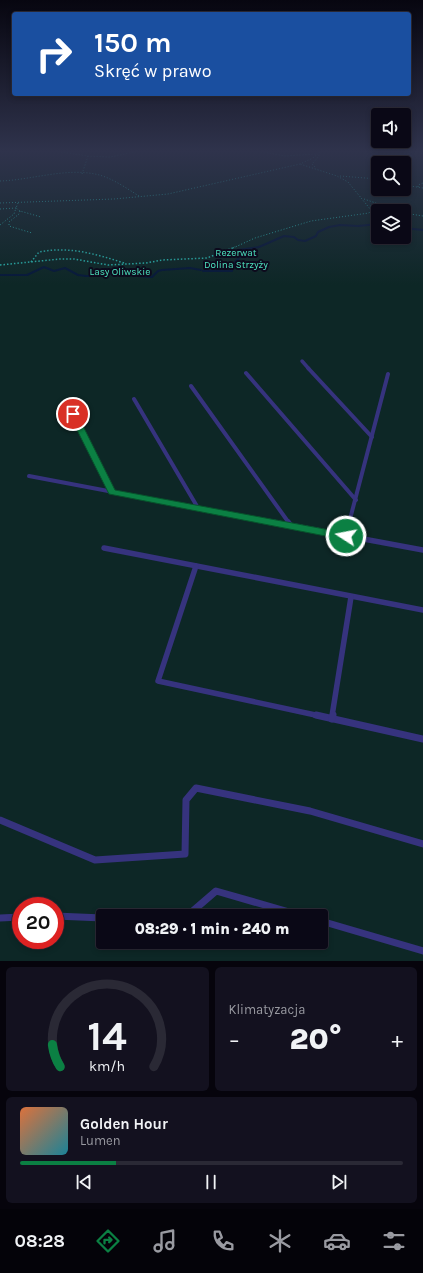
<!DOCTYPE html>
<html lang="pl">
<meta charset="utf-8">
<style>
:root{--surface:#0a0816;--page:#13111f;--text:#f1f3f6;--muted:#999aa1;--line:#2a2935;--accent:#0b8043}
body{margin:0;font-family:Karla,sans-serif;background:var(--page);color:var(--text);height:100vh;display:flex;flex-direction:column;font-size:15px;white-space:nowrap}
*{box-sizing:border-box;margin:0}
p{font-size:13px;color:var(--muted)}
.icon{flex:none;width:22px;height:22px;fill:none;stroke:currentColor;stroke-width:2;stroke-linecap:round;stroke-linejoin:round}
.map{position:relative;height:961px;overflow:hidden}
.side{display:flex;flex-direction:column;gap:6px;padding:6px;background:#06040c;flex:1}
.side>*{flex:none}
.guide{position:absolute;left:12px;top:12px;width:399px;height:84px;border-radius:4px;box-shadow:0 2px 6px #0003,0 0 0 1px var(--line);background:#1a4fa0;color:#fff;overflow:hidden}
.tools{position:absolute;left:371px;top:108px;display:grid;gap:8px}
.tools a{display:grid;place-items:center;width:40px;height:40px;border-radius:4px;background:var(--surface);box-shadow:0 2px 6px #0003,0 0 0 1px var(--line);font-size:20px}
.speed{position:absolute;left:12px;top:897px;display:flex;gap:8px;font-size:20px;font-weight:700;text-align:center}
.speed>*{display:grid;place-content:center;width:52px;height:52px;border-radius:50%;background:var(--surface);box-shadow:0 2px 6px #0003,0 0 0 1px var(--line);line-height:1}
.speed .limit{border:6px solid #d22;background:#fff;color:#111}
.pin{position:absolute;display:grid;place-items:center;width:34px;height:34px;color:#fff;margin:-17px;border:2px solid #fff;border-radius:50%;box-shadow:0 1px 4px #0007}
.me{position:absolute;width:44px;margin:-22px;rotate:281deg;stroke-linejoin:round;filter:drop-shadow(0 0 3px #0008)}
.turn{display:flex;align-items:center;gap:14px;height:84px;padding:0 16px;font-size:18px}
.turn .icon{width:52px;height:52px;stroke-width:2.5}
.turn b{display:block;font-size:28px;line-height:34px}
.big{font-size:30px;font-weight:800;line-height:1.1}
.side .tile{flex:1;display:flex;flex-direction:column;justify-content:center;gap:6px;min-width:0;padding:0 14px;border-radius:6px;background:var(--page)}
.side .dial{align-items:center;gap:0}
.dial svg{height:104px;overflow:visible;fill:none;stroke:var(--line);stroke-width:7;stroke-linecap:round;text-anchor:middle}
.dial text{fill:var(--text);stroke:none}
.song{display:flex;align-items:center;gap:12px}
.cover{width:48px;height:48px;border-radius:6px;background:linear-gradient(135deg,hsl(20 70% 55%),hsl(190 70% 35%))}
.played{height:4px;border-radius:2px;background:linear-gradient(90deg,var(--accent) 25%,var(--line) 25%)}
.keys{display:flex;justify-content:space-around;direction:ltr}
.heat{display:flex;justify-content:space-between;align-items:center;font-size:22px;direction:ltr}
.side .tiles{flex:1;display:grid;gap:6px;grid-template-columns:1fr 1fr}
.tile:last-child{grid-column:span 2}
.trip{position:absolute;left:96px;top:909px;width:232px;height:40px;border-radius:4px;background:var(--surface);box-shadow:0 2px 6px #0003,0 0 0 1px var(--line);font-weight:800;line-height:40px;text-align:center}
.dock{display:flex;height:64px;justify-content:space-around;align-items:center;background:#040309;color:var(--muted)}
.dock .icon{width:28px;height:28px}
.dock .on{color:var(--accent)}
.dock b{font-size:18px;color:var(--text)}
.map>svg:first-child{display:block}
.green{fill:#0d2726;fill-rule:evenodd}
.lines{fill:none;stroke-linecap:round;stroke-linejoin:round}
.stream{stroke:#06193a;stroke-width:2}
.path-far1{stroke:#27b2aa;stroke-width:1;stroke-dasharray:1 2;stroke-linecap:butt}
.path{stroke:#27b2aa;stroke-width:1.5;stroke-dasharray:1.5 2;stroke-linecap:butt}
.lane-far3{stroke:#36337e;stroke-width:3.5}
.lane-far2{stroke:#36337e;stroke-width:4}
.lane-far1{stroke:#36337e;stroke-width:5.5}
.lane{stroke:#36337e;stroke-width:7}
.route{fill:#0b8043;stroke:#07532c}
.labels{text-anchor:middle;stroke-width:4;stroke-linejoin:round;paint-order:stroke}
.far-park-label{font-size:10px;fill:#4de3be;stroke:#0d0a1d}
</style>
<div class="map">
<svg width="423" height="961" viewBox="0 0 423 961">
<rect width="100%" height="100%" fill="#0d0a1d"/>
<path class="green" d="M0 151H423V961H0ZM378 163H404V189H378ZM378 211H404V237H378ZM21 906H55V940H21ZM103 916H321V942H103Z"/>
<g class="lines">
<g class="stream">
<path d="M404 228 423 230"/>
<path d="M203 271H232L235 262 241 256 238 250 259 247 284 236 294 237 298 240 305 241 316 236 318 232 329 227 340 225 358 226 378 224"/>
<path d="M0 275H27L44 267 54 271 65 268 78 275 86 276H98L124 271 131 272 138 276 152 277 158 271 162 270 190 268 201 270"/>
</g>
<g class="path-far1">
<path d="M55 151 88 156 110 157 139 151"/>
<path d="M176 151H185"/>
<path d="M258 151 285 156 316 154"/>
<path d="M423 151 421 153 423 154"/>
<path d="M315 167 312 164 319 156V152"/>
<path d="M82 174 88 156"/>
<path d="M340 176 378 179"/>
<path d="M0 181C31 180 64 168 95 174 111 177 126 188 139 196"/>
<path d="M404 185 423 188"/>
<path d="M418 187V185L423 183"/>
<path d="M364 199 399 211"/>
<path d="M0 203 114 199 168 194 300 164 313 158 321 151"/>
<path d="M18 203 16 208 20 211 41 217"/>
<path d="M370 206 392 211"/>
<path d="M0 209 16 208 14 214 0 225"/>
<path d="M20 211 19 214 9 222V226L32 233"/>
<path d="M404 213 423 216"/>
<path d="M233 248 255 238 311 221 369 213 371 210 348 182 337 176 300 164"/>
</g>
<g class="path">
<path d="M31 262 39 252C69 246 96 254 124 263"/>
<path d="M0 265 60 259H74L108 265 146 263 162 260 207 258 235 247"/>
</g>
<path class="lane-far3" d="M302 361 309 369"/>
<g class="lane-far2">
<path d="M308 368 372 437"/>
<path d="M246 373 356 500"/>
<path d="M191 386 289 523"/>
<path d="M134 399 198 508"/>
<path d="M73 414 112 492"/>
<path d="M29 476 277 523"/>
<path d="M349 523 388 374"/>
</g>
<g class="lane-far1">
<path d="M272 522 423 550"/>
<path d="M288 522 291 526"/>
<path d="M346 536 350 522"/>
<path d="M104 548 423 610"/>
<path d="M196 566 158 681 320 716"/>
<path d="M332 716 351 597"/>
</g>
<g class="lane">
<path d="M316 715 423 739"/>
<path d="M332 719 333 715"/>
<path d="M0 820 95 860 185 854 186 800 196 788 310 811 423 844"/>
<path d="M55 916 103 918"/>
<path d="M187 916 216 891 303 916"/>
<path d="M0 918 21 917"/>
<path d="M321 921 423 951"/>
</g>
</g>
<linearGradient id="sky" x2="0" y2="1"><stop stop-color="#070610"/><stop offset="0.53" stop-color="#2f334c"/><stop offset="1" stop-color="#2f334c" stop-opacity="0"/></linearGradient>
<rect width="423" height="285" fill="url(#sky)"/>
<path class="route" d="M73 412 77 414 115 490 346 533 351 536 346 540 109 494 69 414Z"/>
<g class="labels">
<g class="far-park-label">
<text x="236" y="256">Rezerwat<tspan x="236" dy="12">Dolina Strzyży</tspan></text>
<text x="120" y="275">Lasy Oliwskie</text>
</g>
</g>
</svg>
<div class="tools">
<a><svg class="icon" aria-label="sound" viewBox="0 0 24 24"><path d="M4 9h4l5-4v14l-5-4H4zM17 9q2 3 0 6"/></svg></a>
<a><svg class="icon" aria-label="search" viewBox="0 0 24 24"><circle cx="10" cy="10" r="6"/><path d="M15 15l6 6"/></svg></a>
<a><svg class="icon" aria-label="layers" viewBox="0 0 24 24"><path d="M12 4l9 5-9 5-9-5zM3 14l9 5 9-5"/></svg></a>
</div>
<div class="speed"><div class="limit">20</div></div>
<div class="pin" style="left:73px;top:414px;background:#d93025"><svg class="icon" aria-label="arrive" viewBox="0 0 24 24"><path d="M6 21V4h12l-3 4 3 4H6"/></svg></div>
<svg class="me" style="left:346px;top:536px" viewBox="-20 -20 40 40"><circle r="17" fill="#0b8043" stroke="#fff" stroke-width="3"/><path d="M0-11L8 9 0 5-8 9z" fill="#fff"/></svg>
<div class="trip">08:29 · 1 min · 240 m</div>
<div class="guide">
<div class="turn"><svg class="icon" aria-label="right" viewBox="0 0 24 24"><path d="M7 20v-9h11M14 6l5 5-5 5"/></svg><div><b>150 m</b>Skręć w prawo</div></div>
</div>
</div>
<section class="side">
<div class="tiles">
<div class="tile dial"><svg viewBox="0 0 100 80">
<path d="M14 69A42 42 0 1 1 86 69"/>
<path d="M14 69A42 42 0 0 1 8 52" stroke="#0b8043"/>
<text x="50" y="56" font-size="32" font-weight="700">14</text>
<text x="50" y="72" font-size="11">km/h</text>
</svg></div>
<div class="tile"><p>Klimatyzacja</p>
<div class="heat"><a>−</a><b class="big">20°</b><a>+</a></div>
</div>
<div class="tile">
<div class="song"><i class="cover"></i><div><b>Golden Hour</b><p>Lumen</p></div></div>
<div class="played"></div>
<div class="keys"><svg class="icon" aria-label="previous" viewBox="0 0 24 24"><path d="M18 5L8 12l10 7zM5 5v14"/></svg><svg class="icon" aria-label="pause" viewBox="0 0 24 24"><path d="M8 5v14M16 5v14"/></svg><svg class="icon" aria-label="next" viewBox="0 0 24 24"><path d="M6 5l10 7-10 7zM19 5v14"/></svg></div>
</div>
</div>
</section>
<nav class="dock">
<b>08:28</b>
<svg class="icon on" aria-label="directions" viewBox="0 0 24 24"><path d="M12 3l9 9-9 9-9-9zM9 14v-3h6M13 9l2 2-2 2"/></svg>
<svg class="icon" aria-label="music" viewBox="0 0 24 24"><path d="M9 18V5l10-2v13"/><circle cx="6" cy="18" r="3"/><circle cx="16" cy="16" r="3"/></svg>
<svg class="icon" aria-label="phone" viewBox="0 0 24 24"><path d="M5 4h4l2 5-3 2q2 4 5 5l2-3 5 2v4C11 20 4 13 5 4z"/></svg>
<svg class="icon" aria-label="climate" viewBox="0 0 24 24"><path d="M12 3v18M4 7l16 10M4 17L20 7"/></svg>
<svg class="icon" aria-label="car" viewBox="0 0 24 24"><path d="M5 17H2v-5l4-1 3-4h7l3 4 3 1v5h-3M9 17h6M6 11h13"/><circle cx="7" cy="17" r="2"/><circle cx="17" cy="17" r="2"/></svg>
<svg class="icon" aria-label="filters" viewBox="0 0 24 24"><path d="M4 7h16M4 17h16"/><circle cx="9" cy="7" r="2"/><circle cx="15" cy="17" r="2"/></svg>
</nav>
